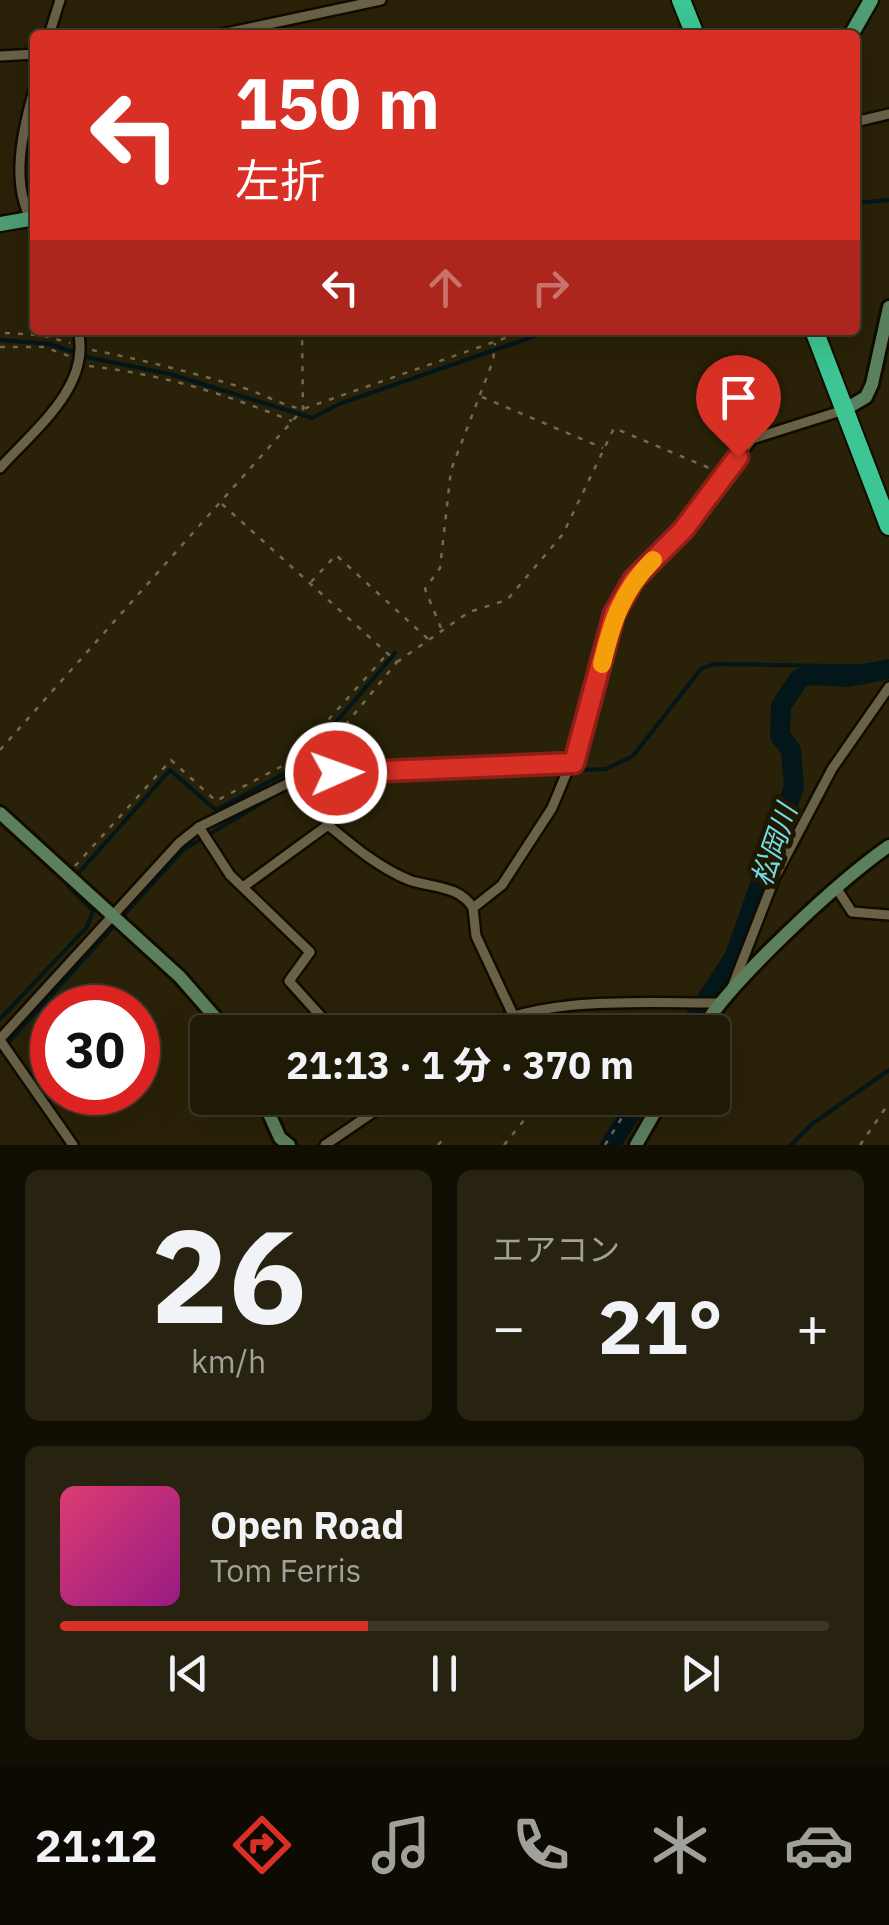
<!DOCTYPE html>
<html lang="ja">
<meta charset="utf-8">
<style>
:root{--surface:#1f1a06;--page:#272310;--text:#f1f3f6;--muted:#a1a19b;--line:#3c3828;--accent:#d93025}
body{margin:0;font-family:"IBM Plex Sans","Noto Sans JP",sans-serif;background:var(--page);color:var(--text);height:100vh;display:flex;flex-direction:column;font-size:38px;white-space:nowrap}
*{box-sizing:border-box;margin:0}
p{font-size:32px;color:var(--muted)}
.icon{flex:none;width:55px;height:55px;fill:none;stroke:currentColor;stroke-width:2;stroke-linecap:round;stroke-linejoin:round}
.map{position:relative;height:1145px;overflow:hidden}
.side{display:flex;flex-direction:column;gap:25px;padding:25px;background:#110e03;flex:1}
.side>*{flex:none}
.hud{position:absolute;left:30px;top:30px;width:830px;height:305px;border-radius:10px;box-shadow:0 10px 40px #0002,0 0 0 2px var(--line);background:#d93025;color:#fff;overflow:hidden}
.speed{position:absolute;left:30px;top:985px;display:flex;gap:20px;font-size:50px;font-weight:700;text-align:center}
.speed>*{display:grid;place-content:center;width:130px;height:130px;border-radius:50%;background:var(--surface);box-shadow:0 10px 40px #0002,0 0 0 2px var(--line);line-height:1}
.speed .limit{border:15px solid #d22;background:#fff;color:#111}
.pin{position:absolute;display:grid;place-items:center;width:85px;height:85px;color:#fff;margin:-102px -42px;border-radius:50% 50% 50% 0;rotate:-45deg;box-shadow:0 0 10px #0007}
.pin .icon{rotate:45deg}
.me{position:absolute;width:110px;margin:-55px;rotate:88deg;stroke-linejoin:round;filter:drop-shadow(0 0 8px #0008)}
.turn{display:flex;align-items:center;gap:35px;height:210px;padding:0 40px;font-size:45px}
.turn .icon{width:130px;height:130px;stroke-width:2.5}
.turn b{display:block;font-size:70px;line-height:85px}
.lanes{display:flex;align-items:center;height:95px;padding:0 40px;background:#0003;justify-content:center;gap:50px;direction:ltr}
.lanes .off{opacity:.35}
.big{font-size:75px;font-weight:800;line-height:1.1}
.side .widget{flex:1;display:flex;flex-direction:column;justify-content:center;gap:15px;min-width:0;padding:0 35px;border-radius:15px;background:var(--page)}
.side .dial{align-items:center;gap:0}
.dial b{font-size:130px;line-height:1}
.song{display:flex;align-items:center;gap:30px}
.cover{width:120px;height:120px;border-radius:15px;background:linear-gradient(135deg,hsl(340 70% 55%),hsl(310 70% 35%))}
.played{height:10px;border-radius:5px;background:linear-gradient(90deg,var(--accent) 40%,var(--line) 40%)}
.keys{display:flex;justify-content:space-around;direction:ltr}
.heat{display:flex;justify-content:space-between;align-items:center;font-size:55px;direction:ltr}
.side .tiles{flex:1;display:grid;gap:25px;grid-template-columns:1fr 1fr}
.widget:last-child{grid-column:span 2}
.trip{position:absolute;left:190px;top:1015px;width:540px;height:100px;border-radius:10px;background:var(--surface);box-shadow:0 10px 40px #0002,0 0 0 2px var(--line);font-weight:800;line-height:100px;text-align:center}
.tabs{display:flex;height:160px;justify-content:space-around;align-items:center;background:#0c0a02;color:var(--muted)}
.tabs .icon{width:70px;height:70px}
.tabs .active{color:var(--accent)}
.tabs b{font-size:45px;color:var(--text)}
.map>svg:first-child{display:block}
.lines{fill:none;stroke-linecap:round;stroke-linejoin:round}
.stream{stroke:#031619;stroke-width:4}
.river{stroke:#031619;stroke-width:20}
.street-casing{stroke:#110b00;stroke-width:14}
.secondary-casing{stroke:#110b00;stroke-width:18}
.primary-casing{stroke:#110b00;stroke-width:19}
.highway-casing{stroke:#110b00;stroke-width:22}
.path{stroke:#716b55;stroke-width:2.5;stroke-dasharray:5 8;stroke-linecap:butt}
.street{stroke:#696247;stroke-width:9}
.secondary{stroke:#5c805e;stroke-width:12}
.primary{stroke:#4f9e75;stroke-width:14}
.highway{stroke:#3dc693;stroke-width:18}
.route-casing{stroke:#8d1f18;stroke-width:25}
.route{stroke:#d93025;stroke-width:18}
.slow{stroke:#f59e0b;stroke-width:18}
.labels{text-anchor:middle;stroke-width:10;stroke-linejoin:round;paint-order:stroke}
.water-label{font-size:28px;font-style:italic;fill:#74dbe8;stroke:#1f1801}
</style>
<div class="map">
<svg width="889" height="1145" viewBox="0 0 889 1145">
<rect width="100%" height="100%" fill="#292208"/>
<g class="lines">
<g class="stream">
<path d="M855 203 889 200"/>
<path d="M0 340 50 344 91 358 170 374 312 418 339 404 552 330"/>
<path d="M76 876 170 770 216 810 325 752 327 733 395 653"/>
<path d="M0 1019 87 927 93 911 68 886 70 884"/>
<path d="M6 1045 183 850 282 791 338 779 606 769 633 756 701 669 714 664 889 667"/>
<path d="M791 1145 812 1124 889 1070"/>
</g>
<g class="river">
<path d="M686 1032 735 956 794 787 791 750 780 736 781 706 799 679 809 675 849 677 889 669"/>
<path d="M610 1145 641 1098"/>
</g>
<g class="street-casing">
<g id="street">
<path d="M49 35 60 0"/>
<path d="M217 35 381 0"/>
<path d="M0 56 35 54"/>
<path d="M35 86C23 130 8 185 35 227"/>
<path d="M855 122 889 114"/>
<path d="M0 468C34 430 92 386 78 330"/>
<path d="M336 773 328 825C352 845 379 868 409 880 432 888 459 885 473 908"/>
<path d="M199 827 230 875 310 952 289 981 335 1032"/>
<path d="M243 887 328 825"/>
<path d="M837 889 852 912 889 915"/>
<path d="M733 985 775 877 832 769 889 687"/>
<path d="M514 1017 476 936 473 908 502 885 552 808 586 726 614 614 634 579 683 530 752 439 844 410"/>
<path d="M471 1032C546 995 639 1003 720 1003"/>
<path d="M0 1039 179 843 199 827 297 779 336 773 574 763"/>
<path d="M0 1040 73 1145"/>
<path d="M325 1145 394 1098"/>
</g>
</g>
<g class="secondary-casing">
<g id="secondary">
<path d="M844 410 866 397 872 384 889 307"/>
<path d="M0 813 180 977 228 1032"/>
<path d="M700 1032C729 982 840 880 889 846"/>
<path d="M262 1098 280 1138 289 1145"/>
<path d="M636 1145 663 1098"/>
</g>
</g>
<g class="primary-casing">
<g id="primary">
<path d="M851 35 871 0"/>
<path d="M0 224 35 218"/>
</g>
</g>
<g class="highway-casing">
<g id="highway">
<path d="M681 0 695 35"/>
<path d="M814 330 889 526"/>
</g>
</g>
<g class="path">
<path d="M5 333 41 335 70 343"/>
<path d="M0 347H44L69 356"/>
<path d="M92 350C144 360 194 373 244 388 265 395 281 405 303 409L528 330"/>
<path d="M89 366C165 375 222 393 292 421"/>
<path d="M482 397 603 448"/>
<path d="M222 504 397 662 333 740 335 765"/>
<path d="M311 582 336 555 428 639"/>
<path d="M441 628 425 589 440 568 451 470 493 361 495 343"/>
<path d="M397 662 469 612 507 600 563 534 614 428 714 470"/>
<path d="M0 750 303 409 302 330"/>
<path d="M75 866 171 760 216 801 320 746 321 728 388 653"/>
<path d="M595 1032 611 1012"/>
<path d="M675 1032 685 1013"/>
<path d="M438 1145 444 1138"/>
<path d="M504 1145 542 1098"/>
<path d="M605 1145 634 1098"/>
<path d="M860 1145 889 1103"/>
</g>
<use href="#street" class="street"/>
<use href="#secondary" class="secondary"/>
<use href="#primary" class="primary"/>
<use href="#highway" class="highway"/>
</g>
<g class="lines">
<g class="route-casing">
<path id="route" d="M336 773 574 763 614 614 634 579 683 530 738 457"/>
</g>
<use href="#route" class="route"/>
<path class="slow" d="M602 664C612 622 622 591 653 560"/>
</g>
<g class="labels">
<g class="water-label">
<text transform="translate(774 845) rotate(-71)" y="10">松岡川</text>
</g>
</g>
</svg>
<div class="speed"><div class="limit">30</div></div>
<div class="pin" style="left:738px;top:457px;background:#d93025"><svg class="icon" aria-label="arrive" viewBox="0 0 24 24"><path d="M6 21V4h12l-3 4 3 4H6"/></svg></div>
<svg class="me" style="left:336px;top:773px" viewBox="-20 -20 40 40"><circle r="17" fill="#d93025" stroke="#fff" stroke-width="3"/><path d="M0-11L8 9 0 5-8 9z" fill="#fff"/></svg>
<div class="trip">21:13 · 1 分 · 370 m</div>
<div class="hud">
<div class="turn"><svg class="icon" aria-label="left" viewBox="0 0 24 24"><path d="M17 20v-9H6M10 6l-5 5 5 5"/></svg><div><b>150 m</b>左折</div></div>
<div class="lanes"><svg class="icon" aria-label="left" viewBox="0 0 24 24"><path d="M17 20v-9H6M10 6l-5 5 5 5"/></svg><svg class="icon off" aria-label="ahead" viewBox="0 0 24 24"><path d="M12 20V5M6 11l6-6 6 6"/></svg><svg class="icon off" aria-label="right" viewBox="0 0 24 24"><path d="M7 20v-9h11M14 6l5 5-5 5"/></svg></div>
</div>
</div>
<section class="side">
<div class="tiles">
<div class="widget dial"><b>26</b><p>km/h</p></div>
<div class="widget"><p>エアコン</p>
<div class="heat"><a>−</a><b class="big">21°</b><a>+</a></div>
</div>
<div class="widget">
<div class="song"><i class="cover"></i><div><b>Open Road</b><p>Tom Ferris</p></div></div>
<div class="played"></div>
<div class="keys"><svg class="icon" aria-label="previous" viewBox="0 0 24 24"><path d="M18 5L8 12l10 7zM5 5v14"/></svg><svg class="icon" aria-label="pause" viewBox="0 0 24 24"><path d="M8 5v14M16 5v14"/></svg><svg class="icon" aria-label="next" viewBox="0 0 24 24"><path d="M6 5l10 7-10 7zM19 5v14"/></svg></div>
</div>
</div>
</section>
<nav class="tabs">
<b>21:12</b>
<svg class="icon active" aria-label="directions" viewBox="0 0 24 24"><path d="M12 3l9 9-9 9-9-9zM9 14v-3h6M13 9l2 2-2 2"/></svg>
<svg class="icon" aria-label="music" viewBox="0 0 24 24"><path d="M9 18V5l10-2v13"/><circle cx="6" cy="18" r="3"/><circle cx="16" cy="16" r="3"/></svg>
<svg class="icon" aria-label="phone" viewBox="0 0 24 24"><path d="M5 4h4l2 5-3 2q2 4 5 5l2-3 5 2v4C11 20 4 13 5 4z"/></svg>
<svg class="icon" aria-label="climate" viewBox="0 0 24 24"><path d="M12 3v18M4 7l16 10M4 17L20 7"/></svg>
<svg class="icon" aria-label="car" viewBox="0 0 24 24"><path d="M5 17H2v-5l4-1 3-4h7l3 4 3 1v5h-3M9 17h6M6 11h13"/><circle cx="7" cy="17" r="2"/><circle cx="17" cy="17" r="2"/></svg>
</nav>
